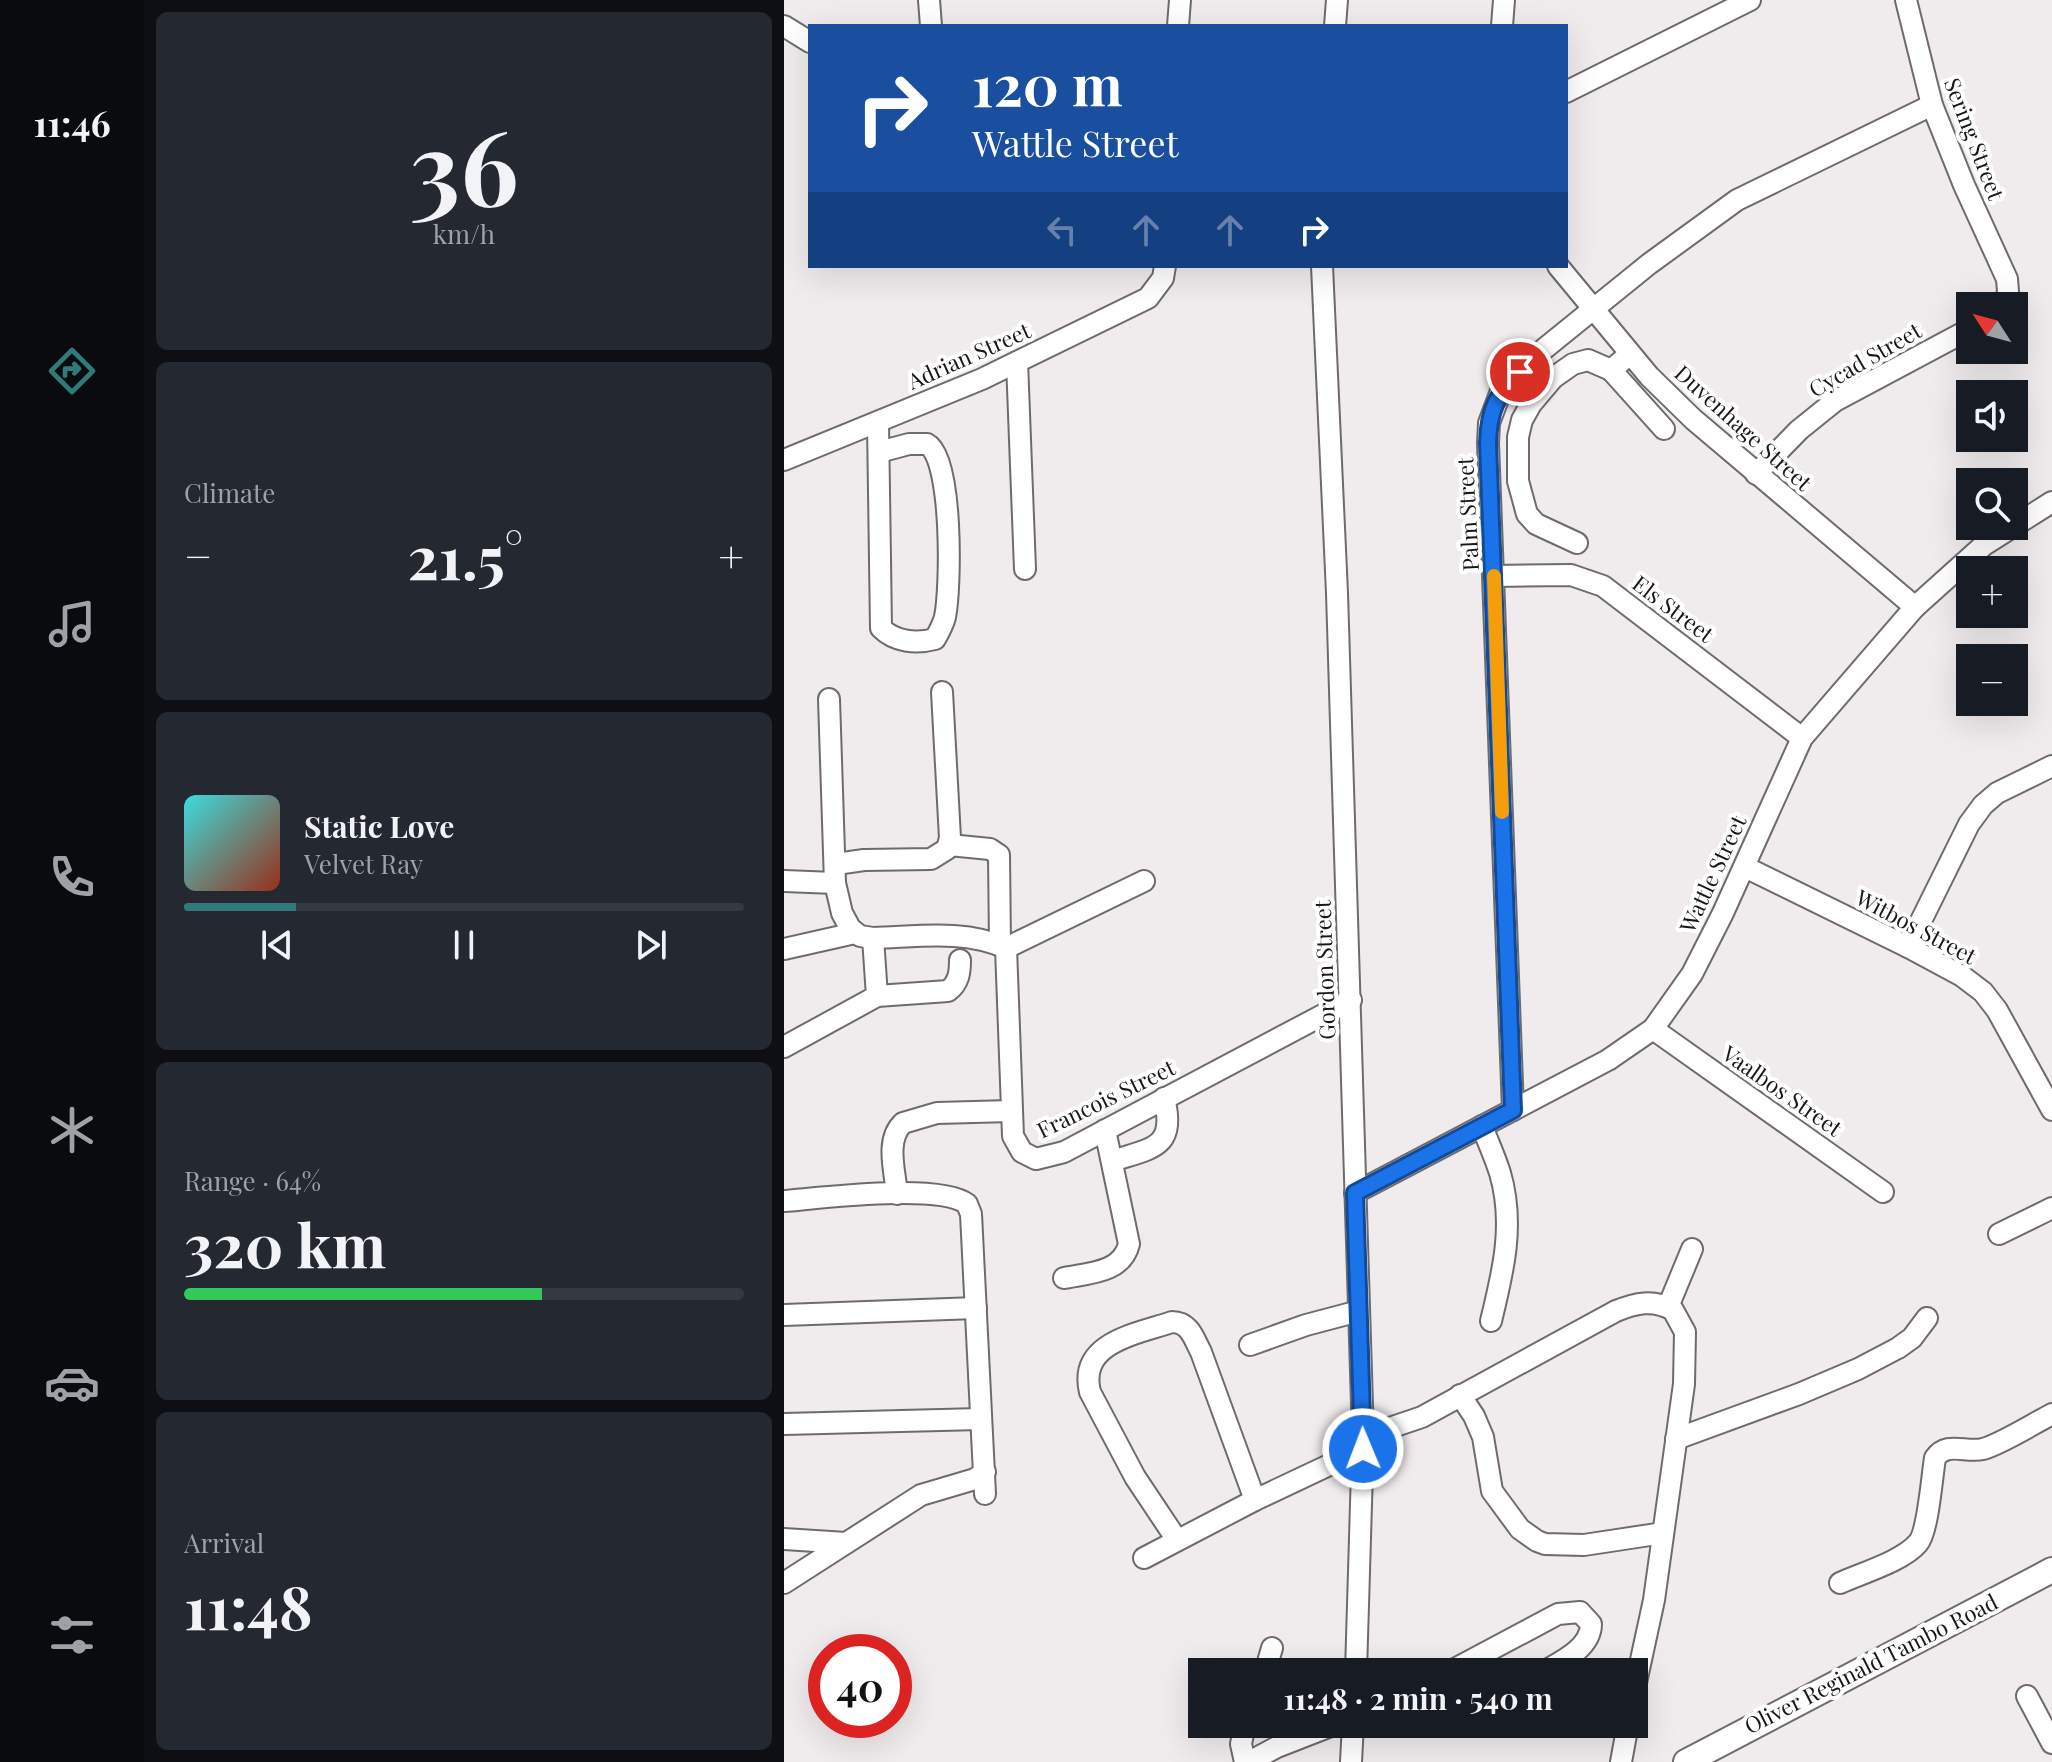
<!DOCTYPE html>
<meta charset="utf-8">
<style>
:root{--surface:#171b24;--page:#242831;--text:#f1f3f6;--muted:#9ea1a6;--line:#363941;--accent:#317a7a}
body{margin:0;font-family:"Playfair Display",serif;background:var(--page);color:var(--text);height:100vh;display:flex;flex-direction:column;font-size:30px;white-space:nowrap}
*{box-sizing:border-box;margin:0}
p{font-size:26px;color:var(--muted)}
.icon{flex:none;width:44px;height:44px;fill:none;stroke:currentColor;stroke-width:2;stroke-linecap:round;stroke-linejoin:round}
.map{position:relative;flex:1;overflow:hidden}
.panel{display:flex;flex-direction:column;gap:12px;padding:12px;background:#0d0f14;width:640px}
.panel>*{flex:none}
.banner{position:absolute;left:24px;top:24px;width:760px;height:244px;border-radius:0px;box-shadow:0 8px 32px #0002;background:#1a4fa0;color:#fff;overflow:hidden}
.needle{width:52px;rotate:306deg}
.fabs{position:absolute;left:1172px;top:292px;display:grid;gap:16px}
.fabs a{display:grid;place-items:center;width:72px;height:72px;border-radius:0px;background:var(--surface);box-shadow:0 8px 32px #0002;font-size:40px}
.speed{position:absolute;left:24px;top:1634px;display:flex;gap:16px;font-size:40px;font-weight:700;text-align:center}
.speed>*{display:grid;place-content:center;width:104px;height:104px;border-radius:50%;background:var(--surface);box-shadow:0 8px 32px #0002;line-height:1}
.speed .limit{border:12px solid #d22;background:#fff;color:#111}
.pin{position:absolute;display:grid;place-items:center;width:68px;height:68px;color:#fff;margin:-34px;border:4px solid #fff;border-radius:50%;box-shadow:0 2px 8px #0007}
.me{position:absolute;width:88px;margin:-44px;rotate:359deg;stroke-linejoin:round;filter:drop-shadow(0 0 6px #0008)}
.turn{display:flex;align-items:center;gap:28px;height:168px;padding:0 32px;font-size:36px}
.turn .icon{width:104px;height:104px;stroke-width:2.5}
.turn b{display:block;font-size:56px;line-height:68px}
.lanes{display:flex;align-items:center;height:76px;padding:0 32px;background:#0003;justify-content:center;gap:40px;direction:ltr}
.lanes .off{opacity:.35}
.big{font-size:60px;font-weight:700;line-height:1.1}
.panel .widget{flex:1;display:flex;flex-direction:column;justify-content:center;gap:12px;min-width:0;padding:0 28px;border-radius:12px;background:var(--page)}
.panel .dial{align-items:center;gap:0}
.dial b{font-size:104px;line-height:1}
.song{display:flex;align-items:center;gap:24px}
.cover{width:96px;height:96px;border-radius:12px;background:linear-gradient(135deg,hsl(180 70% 55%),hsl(10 70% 35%))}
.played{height:8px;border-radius:4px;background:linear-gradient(90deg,var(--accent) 20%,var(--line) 20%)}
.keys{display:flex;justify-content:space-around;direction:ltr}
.heat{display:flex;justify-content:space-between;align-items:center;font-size:44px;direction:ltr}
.charge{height:12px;border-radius:6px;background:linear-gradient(90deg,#34c759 64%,var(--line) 0)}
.trip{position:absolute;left:404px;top:1658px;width:460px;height:80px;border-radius:0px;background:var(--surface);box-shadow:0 8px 32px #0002;font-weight:700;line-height:80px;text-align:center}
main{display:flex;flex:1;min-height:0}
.tabs{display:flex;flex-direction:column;width:144px;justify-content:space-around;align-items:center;background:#090b0e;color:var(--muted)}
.tabs .icon{width:56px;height:56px}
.tabs .selected{color:var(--accent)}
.tabs b{font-size:36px;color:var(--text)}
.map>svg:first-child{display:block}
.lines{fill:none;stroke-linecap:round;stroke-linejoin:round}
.minor-casing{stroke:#6f6b6d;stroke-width:24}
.major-casing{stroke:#6f6b6d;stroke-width:28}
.minor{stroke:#fff;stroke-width:20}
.major{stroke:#fff;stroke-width:24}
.route-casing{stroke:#114b97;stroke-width:20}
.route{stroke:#1a73e8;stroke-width:14}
.slow{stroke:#f59e0b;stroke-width:14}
.labels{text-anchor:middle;stroke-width:8;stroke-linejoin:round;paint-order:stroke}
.street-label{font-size:22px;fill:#191819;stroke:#fff}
</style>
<main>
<nav class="tabs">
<b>11:46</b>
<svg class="icon selected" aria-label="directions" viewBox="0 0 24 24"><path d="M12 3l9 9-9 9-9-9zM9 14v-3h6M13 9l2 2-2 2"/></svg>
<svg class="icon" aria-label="music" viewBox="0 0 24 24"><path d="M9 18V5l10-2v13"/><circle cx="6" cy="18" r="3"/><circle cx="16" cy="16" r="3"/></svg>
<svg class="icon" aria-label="phone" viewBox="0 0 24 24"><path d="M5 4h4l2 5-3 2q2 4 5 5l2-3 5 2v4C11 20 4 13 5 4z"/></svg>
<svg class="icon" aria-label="climate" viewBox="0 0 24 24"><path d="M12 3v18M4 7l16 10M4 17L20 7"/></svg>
<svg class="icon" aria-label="car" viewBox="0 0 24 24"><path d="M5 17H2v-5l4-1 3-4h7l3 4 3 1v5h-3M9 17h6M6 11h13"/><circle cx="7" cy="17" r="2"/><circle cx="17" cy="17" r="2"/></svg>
<svg class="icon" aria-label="filters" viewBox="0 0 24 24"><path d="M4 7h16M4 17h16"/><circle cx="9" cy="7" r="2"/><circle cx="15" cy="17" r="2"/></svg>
</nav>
<section class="panel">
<div class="widget dial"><b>36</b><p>km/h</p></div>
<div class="widget"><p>Climate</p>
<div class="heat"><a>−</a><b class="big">21.5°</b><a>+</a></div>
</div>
<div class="widget">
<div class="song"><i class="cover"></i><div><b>Static Love</b><p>Velvet Ray</p></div></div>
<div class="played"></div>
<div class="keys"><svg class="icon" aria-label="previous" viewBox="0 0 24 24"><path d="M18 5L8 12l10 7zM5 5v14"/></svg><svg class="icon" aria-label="pause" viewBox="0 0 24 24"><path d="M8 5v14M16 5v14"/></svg><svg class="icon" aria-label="next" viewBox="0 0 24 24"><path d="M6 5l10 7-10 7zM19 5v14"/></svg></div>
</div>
<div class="widget"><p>Range · 64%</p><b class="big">320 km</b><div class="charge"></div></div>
<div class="widget"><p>Arrival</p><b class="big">11:48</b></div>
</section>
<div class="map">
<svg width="1268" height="1762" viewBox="0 0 1268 1762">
<rect width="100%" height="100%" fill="#f0ecee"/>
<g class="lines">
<g class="minor-casing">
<g id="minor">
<path d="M145 0 147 26"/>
<path d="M1122 0 1148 105 1180 185 1223 279 1224 292 1220 306"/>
<path d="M0 26 26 42"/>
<path d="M394 26 396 0"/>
<path d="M551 26 553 0"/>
<path d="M718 26 720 0"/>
<path d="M782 92 966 0"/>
<path d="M538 266 553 593 579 1437 572 1672"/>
<path d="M774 266 865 376 909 419 1131 607"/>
<path d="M233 362 241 569"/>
<path d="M827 370 880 429"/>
<path d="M94 423 97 628C111 642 132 644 151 639 155 632 159 625 161 617 167 588 169 457 143 444H125L95 452"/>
<path d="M0 460 198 379 364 298 379 278 381 266"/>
<path d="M972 474 1015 430 1051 401 1186 329"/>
<path d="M793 543 752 524 743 514 734 481V437L738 420 747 404 769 378 789 364 804 360 827 370 846 354"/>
<path d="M710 576 787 575 819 586 1018 738"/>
<path d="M45 699 51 883 58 913 66 928 76 936 89 938C133 937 180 929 222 948"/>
<path d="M165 845 206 849 215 855 216 945"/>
<path d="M52 864 80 860 147 859 163 849 166 838 158 692"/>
<path d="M961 867 1124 947 1178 976 1199 992 1213 1010 1268 1110"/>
<path d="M0 881 51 883"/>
<path d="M1124 947 1185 824 1199 805 1213 793 1268 766"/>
<path d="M222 948 229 1136 238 1152 252 1159 280 1152 567 1000"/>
<path d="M222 948 360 881"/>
<path d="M0 949 71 933"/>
<path d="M93 996 164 991C175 983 176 972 176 960"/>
<path d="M869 1029 1099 1192"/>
<path d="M0 1047 93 996 89 938"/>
<path d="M729 1110 704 443 705 423 717 391 755 353 865 264 953 200 1148 105"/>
<path d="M698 1126C704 1142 711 1157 716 1173 731 1224 719 1272 707 1321"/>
<path d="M328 1161C368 1148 393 1148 380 1098"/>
<path d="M571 1193 824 1060 869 1029 908 974 939 913 1018 738 1131 607 1200 545 1268 502"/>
<path d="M113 1194C111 1171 101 1140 119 1123L153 1113 227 1111"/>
<path d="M0 1201C38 1198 156 1183 183 1204L187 1214 201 1494"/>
<path d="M1215 1234 1268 1208"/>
<path d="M280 1278C305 1273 338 1273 345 1244L321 1130"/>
<path d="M884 1307 908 1249"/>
<path d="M0 1315 192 1308"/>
<path d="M466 1345 522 1325 575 1311"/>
<path d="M676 1395 690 1416 699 1437 708 1491 736 1529 753 1541 761 1544 800 1545 879 1533"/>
<path d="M0 1424 196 1419"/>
<path d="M579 1437 638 1417 832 1311C852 1303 869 1299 889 1310L901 1332 900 1384 870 1600 850 1692"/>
<path d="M892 1439 1015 1394 1074 1369 1114 1348 1128 1338 1143 1318"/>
<path d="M0 1539 62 1543"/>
<path d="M393 1540 351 1477 306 1392C294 1342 353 1334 388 1322 406 1322 410 1339 417 1352L471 1500"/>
<path d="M360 1558 471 1500 579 1449"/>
<path d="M0 1583 137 1495 191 1479 201 1472"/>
<path d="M1056 1583C1078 1573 1119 1561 1134 1543 1144 1532 1148 1476 1151 1458 1163 1441 1181 1453 1199 1449 1217 1444 1249 1424 1268 1414"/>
<path d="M481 1672 488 1648"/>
<path d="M665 1672 774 1614 796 1612 807 1624C807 1648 777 1662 759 1672"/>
<path d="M1243 1696 1268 1743"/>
<path d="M461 1762 457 1744 461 1724"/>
<path d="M465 1762 493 1747 552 1724"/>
<path d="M567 1762 569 1724"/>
<path d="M837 1762 844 1724"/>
</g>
</g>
<g class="major-casing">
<path id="major" d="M902 1762 1268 1570"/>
</g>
<use href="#minor" class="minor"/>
<use href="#major" class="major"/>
</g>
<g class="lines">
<g class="route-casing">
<path id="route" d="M579 1449 571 1193 729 1110 704 443C705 410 712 395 736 372"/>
</g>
<use href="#route" class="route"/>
<path class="slow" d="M710 576 718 812"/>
</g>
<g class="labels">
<g class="street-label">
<text transform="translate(1190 139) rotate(69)" y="8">Sering Street</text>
<text transform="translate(185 356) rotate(-24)" y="8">Adrian Street</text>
<text transform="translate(1081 360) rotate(-30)" y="8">Cycad Street</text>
<text transform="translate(959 428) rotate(42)" y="8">Duvenhage Street</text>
<text transform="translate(684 514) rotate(-93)" y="8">Palm Street</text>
<text transform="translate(889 609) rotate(37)" y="8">Els Street</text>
<text transform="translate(929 874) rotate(-65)" y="8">Wattle Street</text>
<text transform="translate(1132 927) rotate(28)" y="8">Witbos Street</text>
<text transform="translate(541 970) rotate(-92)" y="8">Gordon Street</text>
<text transform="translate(998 1091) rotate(35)" y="8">Vaalbos Street</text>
<text transform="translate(322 1099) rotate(-26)" y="8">Francois Street</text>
<text transform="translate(1087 1664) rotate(-27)" y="8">Oliver Reginald Tambo Road</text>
</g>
</g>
</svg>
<div class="fabs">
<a><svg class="needle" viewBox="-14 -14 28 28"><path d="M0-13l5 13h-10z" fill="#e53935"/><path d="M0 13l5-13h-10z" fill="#9ea1a6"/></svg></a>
<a><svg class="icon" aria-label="sound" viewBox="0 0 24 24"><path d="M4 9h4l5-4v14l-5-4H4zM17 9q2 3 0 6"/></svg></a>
<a><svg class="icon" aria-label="search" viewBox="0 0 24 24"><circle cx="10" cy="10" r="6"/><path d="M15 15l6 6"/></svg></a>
<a>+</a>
<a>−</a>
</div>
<div class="speed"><div class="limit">40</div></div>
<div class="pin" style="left:736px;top:372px;background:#d93025"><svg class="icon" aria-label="arrive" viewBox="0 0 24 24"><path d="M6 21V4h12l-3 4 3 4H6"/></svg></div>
<svg class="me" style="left:579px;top:1449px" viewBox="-20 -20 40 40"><circle r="17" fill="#1a73e8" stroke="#fff" stroke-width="3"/><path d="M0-11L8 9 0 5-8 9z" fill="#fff"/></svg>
<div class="trip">11:48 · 2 min · 540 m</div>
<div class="banner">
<div class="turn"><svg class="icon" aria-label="right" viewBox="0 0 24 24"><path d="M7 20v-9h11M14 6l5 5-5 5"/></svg><div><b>120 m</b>Wattle Street</div></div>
<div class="lanes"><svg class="icon off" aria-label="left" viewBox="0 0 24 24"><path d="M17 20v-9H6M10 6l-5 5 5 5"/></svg><svg class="icon off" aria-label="ahead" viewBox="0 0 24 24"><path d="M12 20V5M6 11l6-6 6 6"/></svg><svg class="icon off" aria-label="ahead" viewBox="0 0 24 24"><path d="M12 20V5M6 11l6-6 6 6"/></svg><svg class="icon" aria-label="right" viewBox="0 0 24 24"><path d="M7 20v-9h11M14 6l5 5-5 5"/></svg></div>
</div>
</div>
</main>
